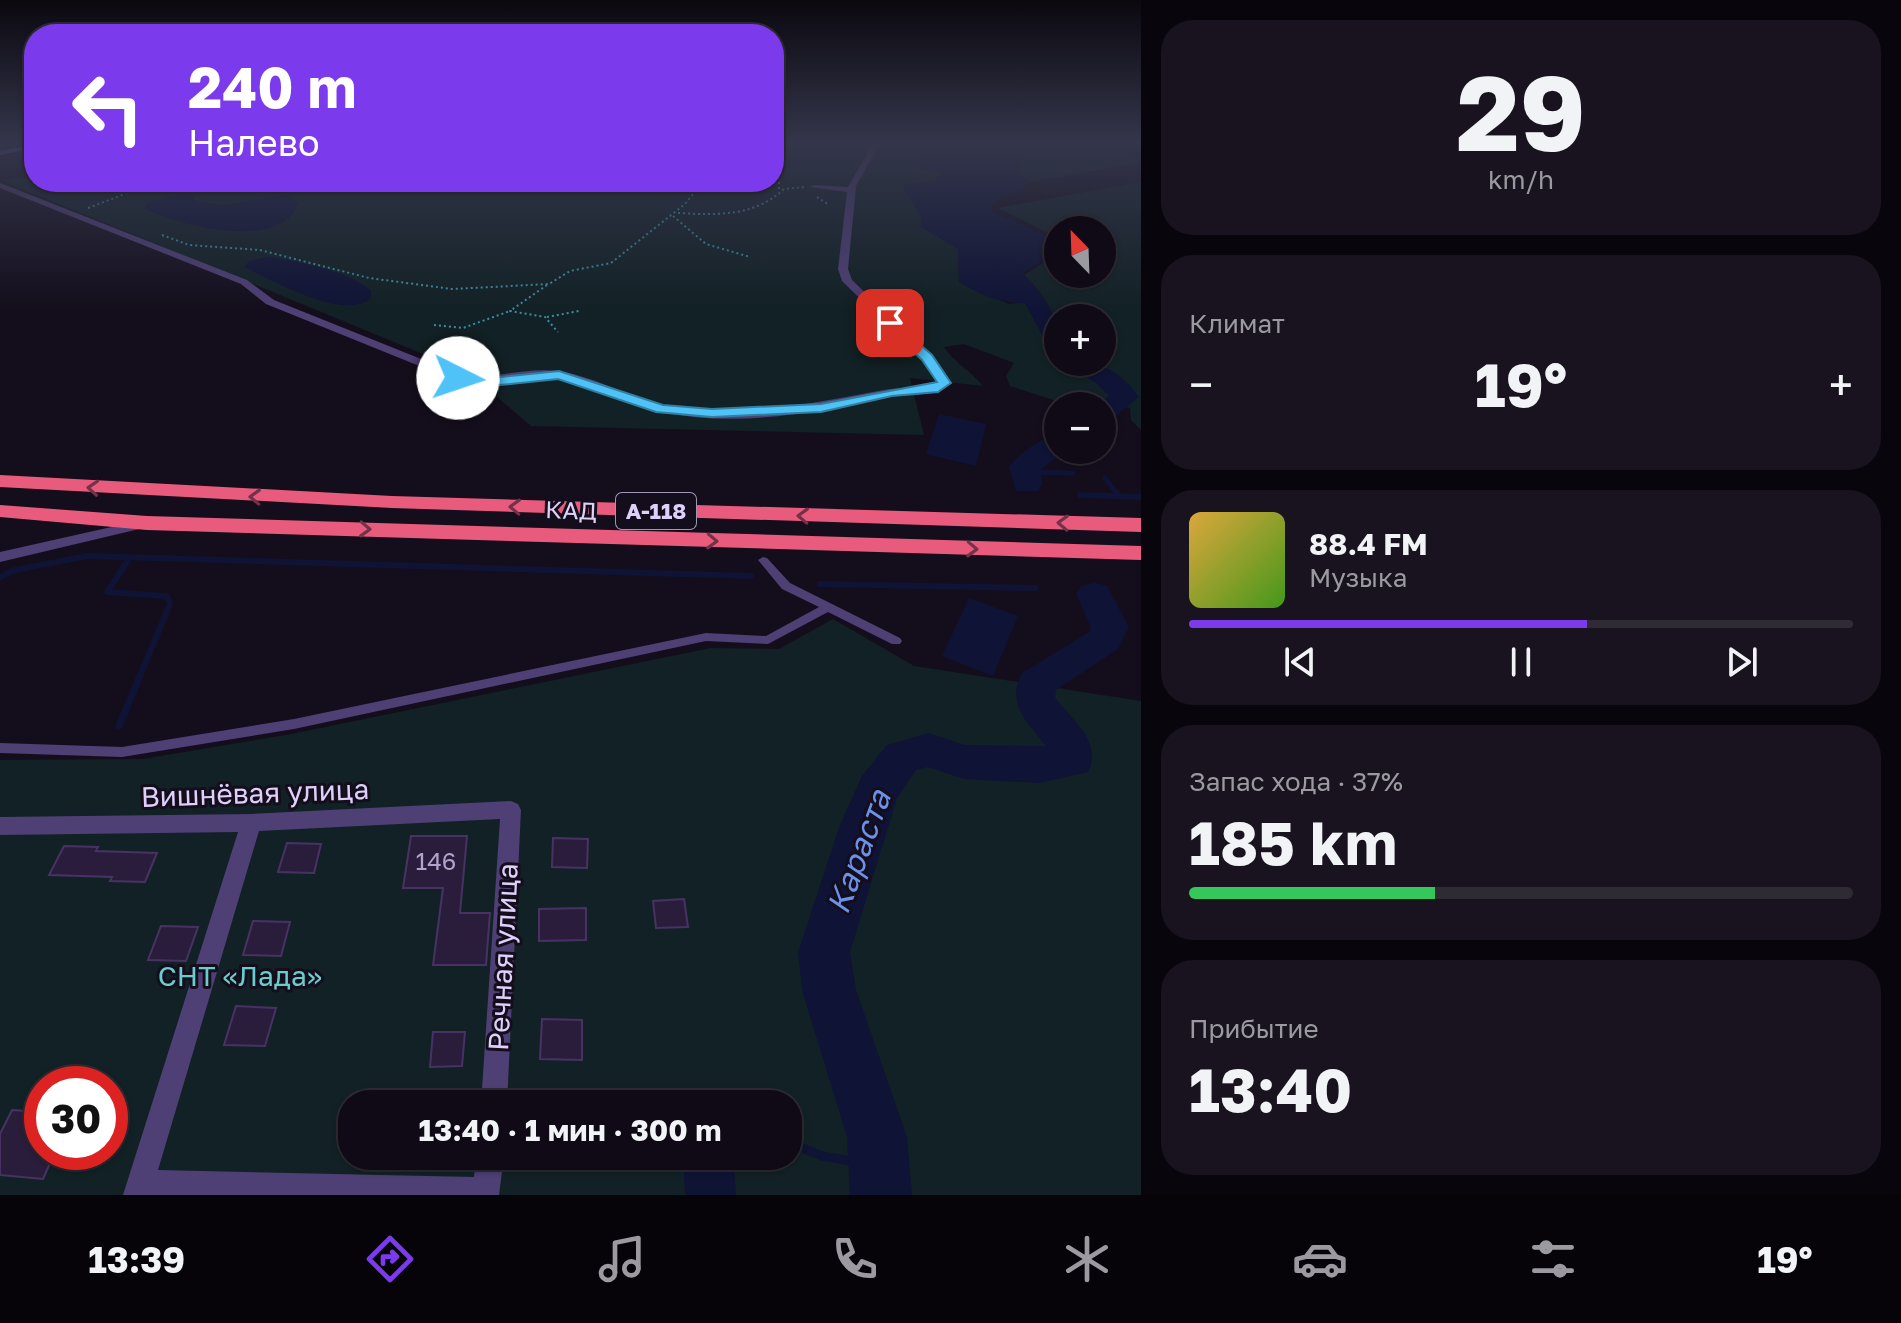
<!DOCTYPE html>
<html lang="ru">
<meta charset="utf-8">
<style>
:root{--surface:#0f0a15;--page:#18131e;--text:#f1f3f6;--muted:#9b9aa0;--line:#2f2b34;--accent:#7c3aed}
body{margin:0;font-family:"Golos Text",sans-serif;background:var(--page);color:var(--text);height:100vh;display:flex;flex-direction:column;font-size:30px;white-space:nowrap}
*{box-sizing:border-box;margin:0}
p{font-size:26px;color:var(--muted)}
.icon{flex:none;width:44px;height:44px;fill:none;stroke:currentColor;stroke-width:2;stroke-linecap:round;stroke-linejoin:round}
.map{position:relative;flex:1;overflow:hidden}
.sheet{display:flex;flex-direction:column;gap:20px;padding:20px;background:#08060c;width:760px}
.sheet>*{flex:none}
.guide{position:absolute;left:24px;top:24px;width:760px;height:168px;border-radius:32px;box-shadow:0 2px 6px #0004,0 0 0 2px var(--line);background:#7c3aed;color:#fff;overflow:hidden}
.needle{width:52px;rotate:337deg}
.buttons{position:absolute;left:1044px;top:216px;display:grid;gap:16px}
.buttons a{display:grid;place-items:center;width:72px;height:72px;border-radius:50%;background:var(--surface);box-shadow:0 2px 6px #0004,0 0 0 2px var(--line);font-size:40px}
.speed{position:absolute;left:24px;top:1066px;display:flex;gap:16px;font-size:40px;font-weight:700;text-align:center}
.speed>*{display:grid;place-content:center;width:104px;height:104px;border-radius:50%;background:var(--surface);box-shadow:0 2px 6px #0004,0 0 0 2px var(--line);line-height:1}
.speed .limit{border:12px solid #d22;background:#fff;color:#111}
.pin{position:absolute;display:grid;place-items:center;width:68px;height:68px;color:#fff;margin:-34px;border-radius:16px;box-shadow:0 4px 12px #0006}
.me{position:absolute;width:88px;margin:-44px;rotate:94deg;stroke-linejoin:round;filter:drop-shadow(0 0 6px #0008)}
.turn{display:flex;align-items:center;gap:28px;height:168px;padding:0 32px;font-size:36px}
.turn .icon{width:104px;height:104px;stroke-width:2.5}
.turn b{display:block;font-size:56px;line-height:68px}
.big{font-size:60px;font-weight:700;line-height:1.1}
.sheet .card{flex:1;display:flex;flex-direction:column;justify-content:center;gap:12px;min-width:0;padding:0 28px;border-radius:32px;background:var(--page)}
.sheet .dial{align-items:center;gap:0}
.dial b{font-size:104px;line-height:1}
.song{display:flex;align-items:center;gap:24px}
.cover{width:96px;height:96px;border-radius:12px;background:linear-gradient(135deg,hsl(40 70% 55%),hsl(100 70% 35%))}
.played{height:8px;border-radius:4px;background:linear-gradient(90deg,var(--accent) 60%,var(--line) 60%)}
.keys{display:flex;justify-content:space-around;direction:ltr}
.heat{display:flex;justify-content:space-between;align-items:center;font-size:44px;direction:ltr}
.charge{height:12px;border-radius:6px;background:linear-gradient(90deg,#34c759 37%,var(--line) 0)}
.trip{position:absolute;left:338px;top:1090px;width:464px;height:80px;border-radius:32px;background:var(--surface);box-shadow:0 2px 6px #0004,0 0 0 2px var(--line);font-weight:700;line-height:80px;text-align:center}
.menu{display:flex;height:128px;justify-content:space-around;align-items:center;background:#060408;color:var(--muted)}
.menu .icon{width:56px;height:56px}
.menu .selected{color:var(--accent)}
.menu b{font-size:36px;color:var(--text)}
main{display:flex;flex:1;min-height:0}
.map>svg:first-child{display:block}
.green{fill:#122125;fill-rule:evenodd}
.water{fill:#0f1335}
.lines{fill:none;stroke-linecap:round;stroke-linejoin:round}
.stream-far3{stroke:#0f1335;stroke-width:5}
.stream-far2{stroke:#0f1335;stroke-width:6}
.stream-far1{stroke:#0f1335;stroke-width:7}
.stream{stroke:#0f1335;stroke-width:9}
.river{fill:#0f1335;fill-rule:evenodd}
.building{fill:#2a1d3b;stroke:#483264;stroke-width:2}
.path{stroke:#3d8ea0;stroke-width:2;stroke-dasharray:2 3;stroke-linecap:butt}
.service{fill:#4e3f75;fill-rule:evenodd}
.minor{fill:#4e3f75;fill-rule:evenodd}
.secondary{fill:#9474ec;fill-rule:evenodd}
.motorway{fill:#e95b7d;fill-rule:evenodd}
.oneway{stroke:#743148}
.route{fill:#4fc3f7;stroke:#337fa1;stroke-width:2}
.labels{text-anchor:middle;stroke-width:6;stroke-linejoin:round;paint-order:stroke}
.shield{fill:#140e1c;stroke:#a196b7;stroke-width:2}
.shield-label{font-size:22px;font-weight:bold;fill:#ded0f9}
.street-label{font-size:24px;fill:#ded0f9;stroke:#140e1c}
.near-number-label{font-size:24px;fill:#b1a3ca}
.near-street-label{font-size:28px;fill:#ded0f9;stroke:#140e1c}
.near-park-label{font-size:28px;fill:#67cecd;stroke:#140e1c}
.near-water-label{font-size:32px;font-style:italic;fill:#6c91eb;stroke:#140e1c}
</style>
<main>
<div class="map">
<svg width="1141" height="1195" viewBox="0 0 1141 1195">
<rect width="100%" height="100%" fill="#140e1c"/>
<g class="green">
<path d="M774 142 954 143 936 153 922 168 943 174 934 181 906 185 922 218 921 226 958 249 959 282 1009 304 1038 301 1021 277 1046 261 1058 245V274H1102V230H1058V238L998 208 1141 182V430L1131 420 1130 408 1092 403 1072 406 1010 386 1006 376 1014 363 964 344 944 347C955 363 971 371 983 386L910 378 924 435 531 426 469 373 1 180 34 177V182H774ZM1058 318H1102V362H1058Z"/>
<path d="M1050 142 1084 143 1137 156 1138 163 1029 182 1018 173C1017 154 1035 147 1050 142Z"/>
<path d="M833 619 914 666 1141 701V1195H0V760L143 759 291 734 711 648 779 649ZM42 1084H110V1152H42ZM352 1104H788V1156H352Z"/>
</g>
<g class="water">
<path d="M950 142H1050C1035 147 1017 154 1018 173L1029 182C1018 195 1003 193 991 205L993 212 1056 240 1043 261 1021 274 1036 303C1005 305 985 298 959 282L958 249 920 226 922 217 904 191 905 185 934 181 943 174 915 163 922 150 936 153 953 144Z"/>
<path d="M201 188 209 191 193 197 195 201 223 205 286 195 299 202C282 254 174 224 144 208L148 203Z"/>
<path d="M267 257C291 259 355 273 371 291V298C344 322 272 280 244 267L249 261Z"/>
<path d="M939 414 986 424 976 466 926 454Z"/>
<path d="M969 598 1018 616 993 676 942 656Z"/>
<path d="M683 1156H733L736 1195H685Z"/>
</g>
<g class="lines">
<g class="stream-far3">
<path d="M1024 472 1073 473"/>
<path d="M1105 478 1118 495"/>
<path d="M1080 495H1084"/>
</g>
<g class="stream-far2">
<path d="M1117 493 1119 496"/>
<path d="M1080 495 1141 497"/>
<path d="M130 557 107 592 167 596 170 604 139 678"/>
<path d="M0 577 15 570 87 556 751 576"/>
<path d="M820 584 1036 588"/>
</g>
<path class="stream-far1" d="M119 726 140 676"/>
<path class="stream" d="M788 1142 822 1156 880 1166"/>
<g class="river">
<path d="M1004 259 1012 260C1039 293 1058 304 1058 349L1049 347 1026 305 993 265Z"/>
<path d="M1062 362C1098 362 1117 366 1139 397L1112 419 1102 421V406H1094L1109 396 1096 383Z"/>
<path d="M1058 434V450H1067L1040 470 1042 484 1038 491H1016L1009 467C1019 453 1041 438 1058 434Z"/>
<path d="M1094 582 1107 586 1129 627 1118 649 1056 690 1055 698C1073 720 1103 743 1088 772L1039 783 964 779 928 767 916 770 897 798 850 952 856 990 907 1137 912 1195H850L847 1137 802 990 798 952 840 825 862 776 887 745 929 733 964 745 1046 746C1028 723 1005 703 1022 673L1089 632 1091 627 1076 594 1081 586Z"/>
</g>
</g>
<g class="building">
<path d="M411 836H467L460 913H490L486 965H433L443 888H403Z"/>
<path d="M553 838 588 839 587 868 552 867Z"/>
<path d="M287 843 321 844 314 873 278 872Z"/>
<path d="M64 846 98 847 96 851 157 853 145 882 110 881 112 877 49 875Z"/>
<path d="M684 899 688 927 656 928 653 901Z"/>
<path d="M586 908V940L539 941V909Z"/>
<path d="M253 921 290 922 281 956 243 955Z"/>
<path d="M161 926 198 927 186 961 148 960Z"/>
<path d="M236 1006 276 1008 265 1046 224 1045Z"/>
<path d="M542 1019 582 1020V1060L540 1059Z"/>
<path d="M433 1032H465L462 1066 430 1067Z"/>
<path d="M12 1110 42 1112V1152H55L43 1179 0 1175V1134Z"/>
</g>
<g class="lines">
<g class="path">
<path d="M779 177V191"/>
<path d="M817 197 829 205"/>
<path d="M88 208 156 182"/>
<path d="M678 213C717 215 754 217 784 189L804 187"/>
<path d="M673 216 706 244 750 257"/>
<path d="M162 235 189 245 260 250 369 278 452 289 549 284 570 271 611 263 685 204 694 193 688 182"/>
<path d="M547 285 510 311 545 317 558 332"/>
<path d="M547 317 579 311"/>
<path d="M434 325 463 328 510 311"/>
</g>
<path class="service" d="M763 557 767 558 790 583 900 638 902 641 900 644H892L828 612 768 644 706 641 294 729 122 757 0 753V743L122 747 294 719 706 633 766 636 819 607 782 589 758 560Z"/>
<g class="minor">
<path d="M874 142H881L856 186 848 269 852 280 931 356 950 383C933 399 907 393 886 397 812 413 737 428 662 412 626 404 593 383 557 378 522 374 489 388 454 380L266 304 241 284 0 188V183L247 280 274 300 461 375C493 380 525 367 557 371 594 376 626 396 661 405 738 422 814 402 890 389 906 387 923 390 937 382L923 360 842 281 838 269 847 192 810 187 814 185 848 187Z"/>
<path d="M147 519 154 523 152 526 0 562V552Z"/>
<path d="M511 801 518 804 521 810 507 1104H481L500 819 259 831 158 1170 474 1177 476 1156H504L499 1195H123L238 832 0 835V817L251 814Z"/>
</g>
<path class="secondary" d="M34 144V148L0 155V151Z"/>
<g class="motorway">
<path d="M0 475 392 496 1141 518V532L392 508 0 487Z"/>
<path d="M0 505 147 516 1141 546V560L147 530 0 517Z"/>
</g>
</g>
<defs><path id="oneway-chevron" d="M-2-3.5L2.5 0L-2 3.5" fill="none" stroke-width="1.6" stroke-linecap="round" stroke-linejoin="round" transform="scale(2)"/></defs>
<g class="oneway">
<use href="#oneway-chevron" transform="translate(93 488) rotate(-176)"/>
<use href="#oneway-chevron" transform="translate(255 497) rotate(-178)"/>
<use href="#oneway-chevron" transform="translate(515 507) rotate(-178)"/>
<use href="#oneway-chevron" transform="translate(803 516) rotate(-178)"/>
<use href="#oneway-chevron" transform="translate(1063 523) rotate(-178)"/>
<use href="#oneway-chevron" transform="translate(365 529) rotate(2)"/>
<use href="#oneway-chevron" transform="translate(712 541) rotate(2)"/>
<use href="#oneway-chevron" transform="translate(972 549) rotate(2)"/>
</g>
<linearGradient id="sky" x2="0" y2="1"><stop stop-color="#0b080f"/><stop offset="0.46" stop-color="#34364b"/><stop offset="1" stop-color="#34364b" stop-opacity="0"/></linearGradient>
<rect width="1141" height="310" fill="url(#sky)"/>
<path class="route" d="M885 321H894L932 355 951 383 938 392 892 396 821 412 712 417 656 412 558 379 490 386 451 378 458 374 490 378 559 371 663 405 712 409 821 404 937 382 922 360 885 326Z"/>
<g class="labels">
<rect class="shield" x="616" y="493" width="80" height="36" rx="6"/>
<g class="shield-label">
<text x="656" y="519">А-118</text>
</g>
<g class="street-label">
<text transform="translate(571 511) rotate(2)" y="8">КАД</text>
</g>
<g class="near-number-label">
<text x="436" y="870">146</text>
</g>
<g class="near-street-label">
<text transform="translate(255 793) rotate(-2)" y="10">Вишнёвая улица</text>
<text transform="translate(503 957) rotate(-87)" y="10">Речная улица</text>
</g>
<g class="near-park-label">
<text x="240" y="986">СНТ «Лада»</text>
</g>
<g class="near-water-label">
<text transform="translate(859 852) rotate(-70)" y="11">Караста</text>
</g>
</g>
</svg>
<div class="buttons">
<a><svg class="needle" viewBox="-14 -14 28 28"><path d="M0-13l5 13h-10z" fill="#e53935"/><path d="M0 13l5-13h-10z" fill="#9b9aa0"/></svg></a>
<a>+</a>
<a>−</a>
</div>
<div class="speed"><div class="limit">30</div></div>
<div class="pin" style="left:890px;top:323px;background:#d93025"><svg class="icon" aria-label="arrive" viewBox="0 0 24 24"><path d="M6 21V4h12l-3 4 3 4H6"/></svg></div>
<svg class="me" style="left:458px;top:378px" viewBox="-20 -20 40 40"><circle r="19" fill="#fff"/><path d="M0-13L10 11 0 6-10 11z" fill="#4fc3f7"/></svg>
<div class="trip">13:40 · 1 мин · 300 m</div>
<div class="guide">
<div class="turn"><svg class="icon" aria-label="left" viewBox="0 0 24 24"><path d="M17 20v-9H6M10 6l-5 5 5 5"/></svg><div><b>240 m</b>Налево</div></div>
</div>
</div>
<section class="sheet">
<div class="card dial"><b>29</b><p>km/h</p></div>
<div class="card"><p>Климат</p>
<div class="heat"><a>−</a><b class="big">19°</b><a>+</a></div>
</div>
<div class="card">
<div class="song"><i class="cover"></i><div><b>88.4 FM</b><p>Музыка</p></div></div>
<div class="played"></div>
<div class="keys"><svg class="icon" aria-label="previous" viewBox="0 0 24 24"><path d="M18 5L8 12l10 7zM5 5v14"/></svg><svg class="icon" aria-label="pause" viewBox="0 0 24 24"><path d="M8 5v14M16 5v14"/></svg><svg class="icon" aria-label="next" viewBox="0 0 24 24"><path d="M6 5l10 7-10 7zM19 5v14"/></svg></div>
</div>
<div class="card"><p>Запас хода · 37%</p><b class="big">185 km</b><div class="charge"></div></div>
<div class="card"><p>Прибытие</p><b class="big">13:40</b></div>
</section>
</main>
<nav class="menu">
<b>13:39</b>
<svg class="icon selected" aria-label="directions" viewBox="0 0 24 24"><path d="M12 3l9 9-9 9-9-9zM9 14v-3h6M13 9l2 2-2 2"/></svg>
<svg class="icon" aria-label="music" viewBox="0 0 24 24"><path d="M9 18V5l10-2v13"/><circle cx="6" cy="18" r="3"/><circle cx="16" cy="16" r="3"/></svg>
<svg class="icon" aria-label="phone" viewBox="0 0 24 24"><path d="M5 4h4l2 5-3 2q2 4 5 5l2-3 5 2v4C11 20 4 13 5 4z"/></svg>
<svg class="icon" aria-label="climate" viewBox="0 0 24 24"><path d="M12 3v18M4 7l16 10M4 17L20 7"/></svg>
<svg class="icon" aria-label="car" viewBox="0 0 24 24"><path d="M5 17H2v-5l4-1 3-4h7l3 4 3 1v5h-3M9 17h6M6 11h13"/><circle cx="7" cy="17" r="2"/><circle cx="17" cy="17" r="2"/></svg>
<svg class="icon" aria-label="filters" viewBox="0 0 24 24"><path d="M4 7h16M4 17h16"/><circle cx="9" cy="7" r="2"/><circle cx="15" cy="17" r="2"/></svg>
<b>19°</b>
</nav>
